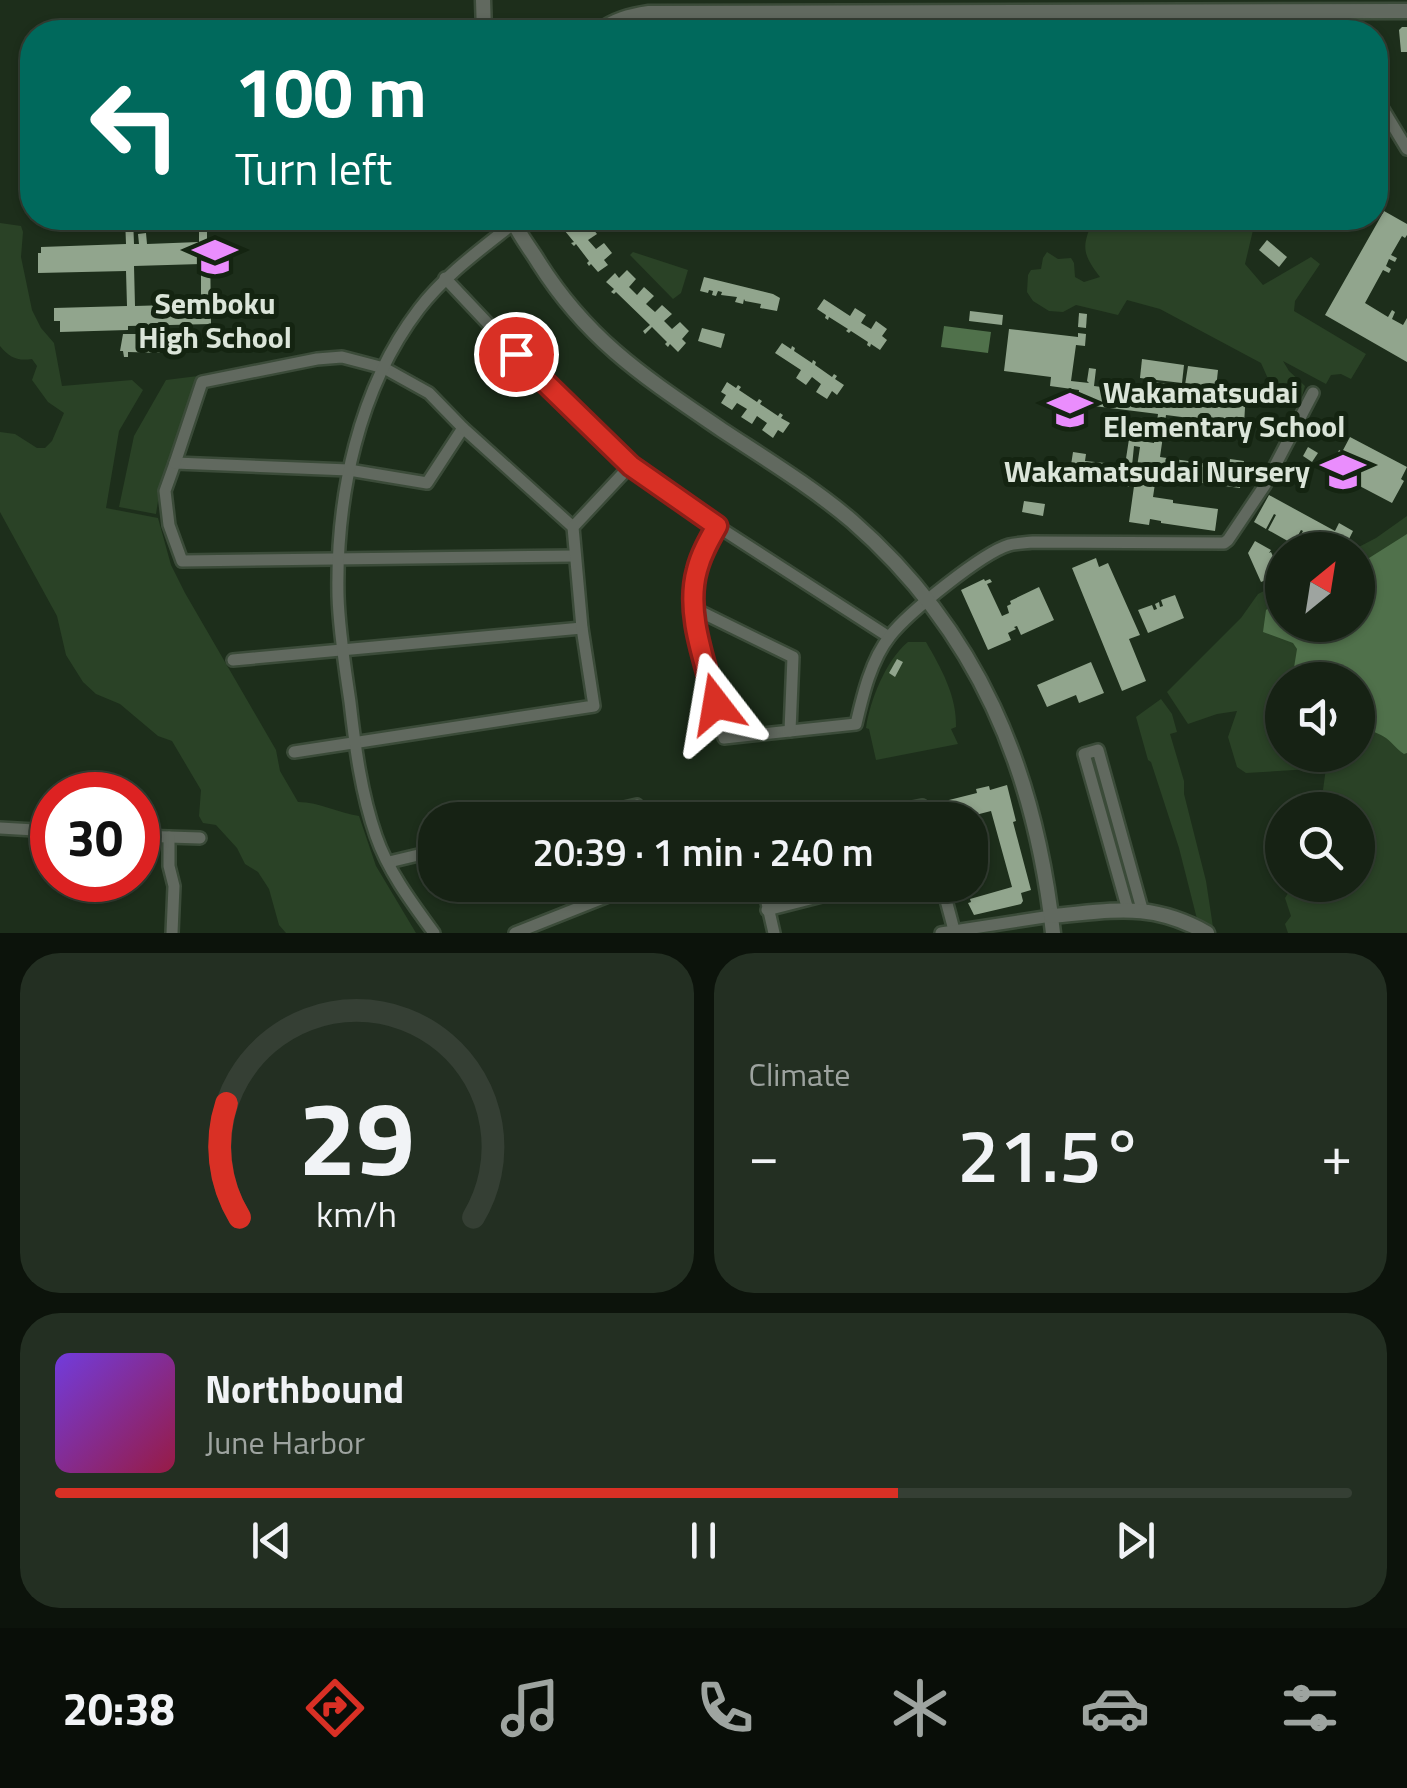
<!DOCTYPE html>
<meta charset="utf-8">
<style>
:root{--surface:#162214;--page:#232f22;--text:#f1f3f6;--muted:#9ea4a0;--line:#353f34;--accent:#d93025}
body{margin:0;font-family:"Titillium Web",sans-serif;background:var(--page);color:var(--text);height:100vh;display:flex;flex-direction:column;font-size:38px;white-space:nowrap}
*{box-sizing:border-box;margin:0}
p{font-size:32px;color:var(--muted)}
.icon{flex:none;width:55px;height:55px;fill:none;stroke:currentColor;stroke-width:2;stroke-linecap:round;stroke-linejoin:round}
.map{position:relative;height:933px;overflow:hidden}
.side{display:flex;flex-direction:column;gap:20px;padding:20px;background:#0c130b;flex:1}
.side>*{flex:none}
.hud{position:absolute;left:20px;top:20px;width:1368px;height:210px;border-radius:40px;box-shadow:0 2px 8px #0004,0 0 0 2px var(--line);background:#00695c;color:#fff;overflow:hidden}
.needle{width:65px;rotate:30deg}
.fabs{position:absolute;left:1265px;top:532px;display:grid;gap:20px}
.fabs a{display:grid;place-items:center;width:110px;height:110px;border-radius:50%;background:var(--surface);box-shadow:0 2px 8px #0004,0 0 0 2px var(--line);font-size:50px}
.speed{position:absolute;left:30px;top:772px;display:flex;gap:20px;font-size:50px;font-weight:700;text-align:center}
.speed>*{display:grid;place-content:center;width:130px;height:130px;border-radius:50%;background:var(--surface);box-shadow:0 2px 8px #0004,0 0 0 2px var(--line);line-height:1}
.speed .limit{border:15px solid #d22;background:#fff;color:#111}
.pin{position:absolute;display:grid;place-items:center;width:85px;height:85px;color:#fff;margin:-42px;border:5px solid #fff;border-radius:50%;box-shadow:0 2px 10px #0007}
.me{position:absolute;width:110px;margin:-55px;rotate:346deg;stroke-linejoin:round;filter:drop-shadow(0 0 8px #0008)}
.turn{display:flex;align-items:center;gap:35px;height:210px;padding:0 50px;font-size:45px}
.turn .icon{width:130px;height:130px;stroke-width:2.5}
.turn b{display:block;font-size:70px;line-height:85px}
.big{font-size:75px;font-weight:600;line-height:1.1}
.side .tile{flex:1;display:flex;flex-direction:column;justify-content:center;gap:15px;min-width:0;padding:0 35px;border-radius:40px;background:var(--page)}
.side .dial{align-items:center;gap:0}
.dial svg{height:260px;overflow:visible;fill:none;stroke:var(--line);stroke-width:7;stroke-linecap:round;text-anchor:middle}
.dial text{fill:var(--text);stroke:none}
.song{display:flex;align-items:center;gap:30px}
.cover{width:120px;height:120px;border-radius:15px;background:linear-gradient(135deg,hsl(260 70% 55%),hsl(340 70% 35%))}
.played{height:10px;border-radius:5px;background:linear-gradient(90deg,var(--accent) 65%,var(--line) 65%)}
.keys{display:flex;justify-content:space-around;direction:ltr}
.heat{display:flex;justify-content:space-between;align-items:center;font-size:55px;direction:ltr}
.side .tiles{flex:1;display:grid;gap:20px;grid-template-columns:1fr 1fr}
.tile:last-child{grid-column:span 2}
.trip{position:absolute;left:418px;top:802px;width:570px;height:100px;border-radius:40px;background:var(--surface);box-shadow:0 2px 8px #0004,0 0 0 2px var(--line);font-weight:600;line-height:100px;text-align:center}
.dock{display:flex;height:160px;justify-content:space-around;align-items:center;background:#090e08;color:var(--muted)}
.dock .icon{width:70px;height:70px}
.dock .on{color:var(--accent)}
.dock b{font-size:45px;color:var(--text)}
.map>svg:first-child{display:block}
.green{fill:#2a4226;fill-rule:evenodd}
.water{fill:#50714b}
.building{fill:#91a58d;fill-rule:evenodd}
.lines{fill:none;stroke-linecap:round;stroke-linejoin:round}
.minor-casing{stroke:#3b4b39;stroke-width:16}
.tertiary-casing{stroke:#3b4b39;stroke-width:19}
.minor{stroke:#61695f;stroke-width:11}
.tertiary{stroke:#61695f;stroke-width:14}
.route-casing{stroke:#8d1f18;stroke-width:25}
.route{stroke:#d93025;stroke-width:18}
.labels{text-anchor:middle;stroke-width:10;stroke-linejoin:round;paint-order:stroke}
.poi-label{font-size:30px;font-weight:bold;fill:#dbe5d9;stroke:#142411}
</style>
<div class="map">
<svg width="1407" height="933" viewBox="0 0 1407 933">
<rect width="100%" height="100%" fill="#1d2e1b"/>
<g class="green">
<path d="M1094 218H1166L1172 227 1179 218H1245L1254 226 1245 264 1263 285 1311 257 1320 264 1295 301 1294 311 1366 354 1351 379 1341 374 1331 375 1326 384 1283 361 1289 371 1305 386 1301 400 1290 397 1269 381 1261 363 1160 309 1127 300 1118 315 1076 305 1063 312 1049 311 1033 301 1027 292 1028 275 1031 270 1041 269 1043 258 1047 252 1058 259 1071 258 1074 263 1075 277 1084 282 1100 277C1081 252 1082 246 1094 218Z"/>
<path d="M0 223 21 226 23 232 21 257 32 310 41 328 54 343 62 386 132 380 143 390 119 431 106 508 158 518 171 565 185 593 276 750 280 771 298 802C320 802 338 813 359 816L376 866 416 933H286L279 925 269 889 258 872 245 864 237 848 216 825 203 823 199 816 201 790 172 741 158 736 120 704 96 694 83 682 66 655 57 616 0 512V432L15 434 37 448H45L52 441 64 413 48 402 32 380 37 366 32 359C17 361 10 358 0 346Z"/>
<path d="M633 252 688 270 681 293 673 299 630 255Z"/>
<path d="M198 376 161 482 156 514 119 507 134 436 166 380Z"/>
<path d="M1407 516V933H1288L1285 924 1291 916 1285 898 1293 885H1358V810H1282V840L1277 824 1282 808 1323 790 1326 768 1246 773 1237 767 1228 737 1237 711 1217 714 1188 724 1167 692 1241 618 1258 594 1282 582V625H1358V550H1353L1376 538ZM1282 680H1358V755H1282Z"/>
<path d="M908 642H926C941 668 957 696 956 727L951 729 958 744 876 760 869 729 866 728C870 700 886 660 908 642Z"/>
<path d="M1161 699 1172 714 1177 732 1170 734 1184 781V794L1206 881 1213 927 1197 919 1179 848 1151 762 1148 760 1136 717Z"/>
</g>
<g class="water">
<path d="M944 326 991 332 988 353 941 347Z"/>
<path d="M1407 534V753L1404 754C1396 749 1393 743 1386 738 1379 733 1367 730 1358 723V680H1292L1297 649 1293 643 1263 632 1266 610 1282 599V625H1358V565Z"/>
</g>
<g class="building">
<rect x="159" y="26" width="45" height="6"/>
<path d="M1402 27H1407V52H1401L1399 30Z"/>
<path d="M1384 211 1407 224V235L1405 238 1402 236 1391 255 1397 258 1395 262 1389 259 1386 266 1391 269 1389 273 1383 270 1365 303 1388 317 1392 310 1395 312 1392 319 1403 325 1407 318V362L1325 315Z"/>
<path d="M38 218H51V225L39 226Z"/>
<path d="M125 218H133L134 244H139L138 234 146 233 147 244 199 242V218H207V242H210L211 324 128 326V330L60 332V321H54V308L127 306 126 271 38 273V253H41V247L126 244ZM201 264V304L135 306 134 266Z"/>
<path d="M555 218H576L573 220 580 230 589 224 597 234 588 240 596 249 604 243 612 253 604 260 608 265 598 272 591 264 589 266 587 263 589 261 576 244 574 246 571 243 574 242 560 225 558 226 556 224 558 222Z"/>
<path d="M1299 218H1320L1325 221 1316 232Z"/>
<path d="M1267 240 1287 257 1279 267 1259 250Z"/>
<path d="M627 270 636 279 629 287 637 295 644 287 654 296 646 304 655 312 662 305 672 314 664 321 672 329 680 322 689 331 682 339 686 343 678 352 670 344 668 347 665 344 667 342 652 327 645 334 643 331 650 325 616 292 614 294 611 292 614 289 606 282 615 273 619 278Z"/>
<path d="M704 277 773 294 780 298 777 311 760 308 761 304 745 301 744 299 743 304 735 302 737 297 721 295 722 292 718 291 716 296 712 295 713 291 709 290 708 293 700 291Z"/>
<path d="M824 299 850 316 855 308 866 315 861 323 871 329 876 321 887 329 882 336 887 340 880 350 871 344 870 347 867 345 868 342 851 331 849 333 846 331 848 329 829 317 828 320 825 318 826 315 817 309Z"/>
<path d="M970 311 1003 315 1002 325 969 321Z"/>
<path d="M1079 313 1087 314 1086 328 1078 327Z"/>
<path d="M702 328 725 334 721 348 698 341Z"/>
<path d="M1009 329 1078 337V333L1086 334 1085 346 1076 345 1071 381 1089 383 1087 381 1089 368 1096 369 1094 386 1162 395V390L1152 389V382L1168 384 1166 395 1177 397 1179 385H1185L1188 366 1218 370 1216 389 1221 390 1219 402 1237 404 1239 389 1246 390 1244 425 1166 415 1160 457 1229 467 1230 459 1244 461 1240 488 1156 477 1153 497 1173 500V503L1218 509 1215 531 1161 523V521L1150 519 1149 525 1129 522 1136 472 1132 471 1129 487 1069 478 1073 452 1086 454 1085 461 1125 465 1129 439 1154 443 1158 414 1086 405 1078 402 1079 390 1050 386 1051 377 1004 371ZM1184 392 1215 397V402L1183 397ZM1134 446 1140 447 1137 467 1132 466Z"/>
<path d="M123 334H165V353L128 352V357H124L123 351H120Z"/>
<path d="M782 343 791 349 792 346 795 348 794 351 812 363 813 360 816 362 815 365 832 377 834 374 837 376 835 379 844 385 837 395 832 391 827 399 816 392 821 384 812 377 806 385 796 378 801 370 775 353Z"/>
<path d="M1142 359 1184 365 1182 383 1140 378Z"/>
<path d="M727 382 736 388 738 385 741 387 739 390 757 402 759 399 762 401 760 404 778 416 780 413 783 415 781 418 790 423 783 433 778 430 773 438 762 430 767 423 757 416 752 424 741 417 747 409 737 403 732 410 721 403 726 395 721 392Z"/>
<path d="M1350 437 1407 467 1401 479 1404 481 1392 503 1331 471 1339 450 1342 452Z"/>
<path d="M1308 447 1318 453 1312 462 1303 456Z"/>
<path d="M1269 495 1335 531 1339 523 1353 531 1348 541 1332 550 1326 548 1330 539 1328 538 1322 550H1305L1295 545 1303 531 1301 530 1293 544 1268 530 1276 515 1274 514 1266 529 1254 522Z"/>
<path d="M1024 501 1045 504 1043 516 1022 512Z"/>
<path d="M1255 541 1271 550 1269 553 1271 552 1281 574 1261 582 1248 553Z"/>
<path d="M1096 558 1099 567 1108 563 1140 635 1129 639 1146 681 1122 691 1072 568Z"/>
<path d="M984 579 985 581 990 579 992 582 987 584 1002 616 1009 613 1007 606 1011 604 1010 601 1039 587 1054 620 1021 635 1017 626 1014 627 1016 629 1008 633 1011 640 988 650 961 590Z"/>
<path d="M1175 595 1184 618 1148 633 1138 610 1152 605 1154 610 1157 609 1155 604 1159 602 1160 607 1163 606 1161 600Z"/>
<path d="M897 659 903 662 895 677 889 673Z"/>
<path d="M1091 662 1104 693 1079 703 1076 695 1047 707 1037 685Z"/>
<path d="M1007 785 1016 821 1013 822 1031 890 1021 893 1023 901 1021 904 974 915 968 903 971 902 970 899 1012 887 991 811 956 820H933L929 805 977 793 976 789 989 786 990 790Z"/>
</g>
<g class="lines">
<g class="minor-casing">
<g id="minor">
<path d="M1339 11 1342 32"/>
<path d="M1375 96 1407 149"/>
<path d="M445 278 543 382 631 465 717 526 889 637"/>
<path d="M463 428 427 483 349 470 175 463 165 491 169 525 182 561 574 556"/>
<path d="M175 463 202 382 317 359 342 357 384 368 429 393 463 428 573 527"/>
<path d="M717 526C709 540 701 553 697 569 685 614 713 692 724 738L856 724C863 694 871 660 890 636 908 613 982 553 1009 545 1016 543 1025 543 1033 542L1224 543 1228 540 1265 485 1313 393"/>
<path d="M695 609 793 657 790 731"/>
<path d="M233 660 582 628"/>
<path d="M294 752 594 706 582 628 573 527 631 465"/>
<path d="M572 820 637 805 641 820"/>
<path d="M853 820 922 806 925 820"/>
<path d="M0 828 52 831"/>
<path d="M138 836 200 838"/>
<path d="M169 837V866L174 886 172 933"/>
<path d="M389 862 435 851"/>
<path d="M763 885 774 933"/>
<path d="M942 885 954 930"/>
<path d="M767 910 865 885"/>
<path d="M1128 910 1084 754 1098 750 1142 909"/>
<path d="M434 933C412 903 388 871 376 836 361 793 355 746 350 702 345 667 339 631 338 596 336 497 358 389 419 309 445 275 480 250 514 223"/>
<path d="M515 933 636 885"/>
<path d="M941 933 1051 916"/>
</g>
</g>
<g class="tertiary-casing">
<g id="tertiary">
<path d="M483 0 484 32"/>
<path d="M598 32C614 20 629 16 649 13L1407 11"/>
<path d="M512 218C518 234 530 248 539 263 589 342 646 378 722 430 766 459 812 487 852 521 978 631 1035 769 1053 933"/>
<path d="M1051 916C1113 911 1150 901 1207 933"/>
</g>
</g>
<use href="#minor" class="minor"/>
<use href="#tertiary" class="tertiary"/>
</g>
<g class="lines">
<g class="route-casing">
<path id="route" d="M516 354 631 466 717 526C709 540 701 554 697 570 685 613 705 662 716 704"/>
</g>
<use href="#route" class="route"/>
</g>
<defs>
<g id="school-bare" transform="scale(3.45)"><path d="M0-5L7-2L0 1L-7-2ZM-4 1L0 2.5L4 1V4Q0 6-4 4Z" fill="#ea8dfd" stroke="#142411" stroke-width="2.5" paint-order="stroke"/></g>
</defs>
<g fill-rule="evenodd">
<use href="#school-bare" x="215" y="257"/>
<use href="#school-bare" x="1070" y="410"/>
<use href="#school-bare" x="1343" y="472"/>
</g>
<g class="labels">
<g class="poi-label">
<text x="215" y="314">Semboku<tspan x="215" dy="34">High School</tspan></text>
<text x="1103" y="403" text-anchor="start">Wakamatsudai<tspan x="1103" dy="34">Elementary School</tspan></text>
<text x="1310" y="482" text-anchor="end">Wakamatsudai Nursery</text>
</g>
</g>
</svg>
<div class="fabs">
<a><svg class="needle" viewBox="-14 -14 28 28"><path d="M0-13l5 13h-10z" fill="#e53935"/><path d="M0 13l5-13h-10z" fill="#9ea4a0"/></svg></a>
<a><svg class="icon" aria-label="sound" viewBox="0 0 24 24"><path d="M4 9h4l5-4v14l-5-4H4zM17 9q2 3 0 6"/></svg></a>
<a><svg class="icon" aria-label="search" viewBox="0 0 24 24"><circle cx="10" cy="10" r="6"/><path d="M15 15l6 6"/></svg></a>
</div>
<div class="speed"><div class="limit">30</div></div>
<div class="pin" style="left:516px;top:354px;background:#d93025"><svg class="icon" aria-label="arrive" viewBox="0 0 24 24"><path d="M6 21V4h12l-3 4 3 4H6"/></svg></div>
<svg class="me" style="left:716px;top:704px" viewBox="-20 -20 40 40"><path d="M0-17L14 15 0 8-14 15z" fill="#d93025" stroke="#fff" stroke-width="4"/></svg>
<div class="trip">20:39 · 1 min · 240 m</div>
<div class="hud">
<div class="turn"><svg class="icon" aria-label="left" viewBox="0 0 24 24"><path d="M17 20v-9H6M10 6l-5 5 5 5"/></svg><div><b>100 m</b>Turn left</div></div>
</div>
</div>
<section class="side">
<div class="tiles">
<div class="tile dial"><svg viewBox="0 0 100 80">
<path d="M14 69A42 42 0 1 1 86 69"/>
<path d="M14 69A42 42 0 0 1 10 34" stroke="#d93025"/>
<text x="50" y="56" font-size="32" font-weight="700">29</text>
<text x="50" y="72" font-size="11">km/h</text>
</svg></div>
<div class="tile"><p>Climate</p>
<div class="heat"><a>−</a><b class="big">21.5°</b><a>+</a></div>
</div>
<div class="tile">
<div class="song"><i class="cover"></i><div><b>Northbound</b><p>June Harbor</p></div></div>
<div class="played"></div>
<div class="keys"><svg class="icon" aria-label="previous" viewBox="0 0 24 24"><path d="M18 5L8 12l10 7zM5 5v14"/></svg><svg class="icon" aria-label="pause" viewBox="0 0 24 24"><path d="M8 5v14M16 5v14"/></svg><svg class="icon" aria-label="next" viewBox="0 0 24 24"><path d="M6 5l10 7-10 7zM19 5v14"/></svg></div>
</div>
</div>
</section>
<nav class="dock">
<b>20:38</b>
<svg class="icon on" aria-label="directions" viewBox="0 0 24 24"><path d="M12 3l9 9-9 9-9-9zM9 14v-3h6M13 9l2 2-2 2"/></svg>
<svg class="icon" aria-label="music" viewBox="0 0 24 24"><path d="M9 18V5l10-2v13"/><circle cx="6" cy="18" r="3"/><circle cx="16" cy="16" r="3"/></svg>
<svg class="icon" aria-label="phone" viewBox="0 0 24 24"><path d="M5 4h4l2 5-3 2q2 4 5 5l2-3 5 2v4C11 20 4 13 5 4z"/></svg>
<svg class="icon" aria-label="climate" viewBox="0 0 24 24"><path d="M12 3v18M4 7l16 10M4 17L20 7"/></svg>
<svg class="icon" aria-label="car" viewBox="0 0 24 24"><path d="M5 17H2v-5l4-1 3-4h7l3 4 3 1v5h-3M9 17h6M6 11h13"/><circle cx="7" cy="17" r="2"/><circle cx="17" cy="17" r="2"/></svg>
<svg class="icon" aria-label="filters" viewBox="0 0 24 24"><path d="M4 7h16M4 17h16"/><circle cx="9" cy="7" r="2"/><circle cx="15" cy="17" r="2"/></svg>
</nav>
